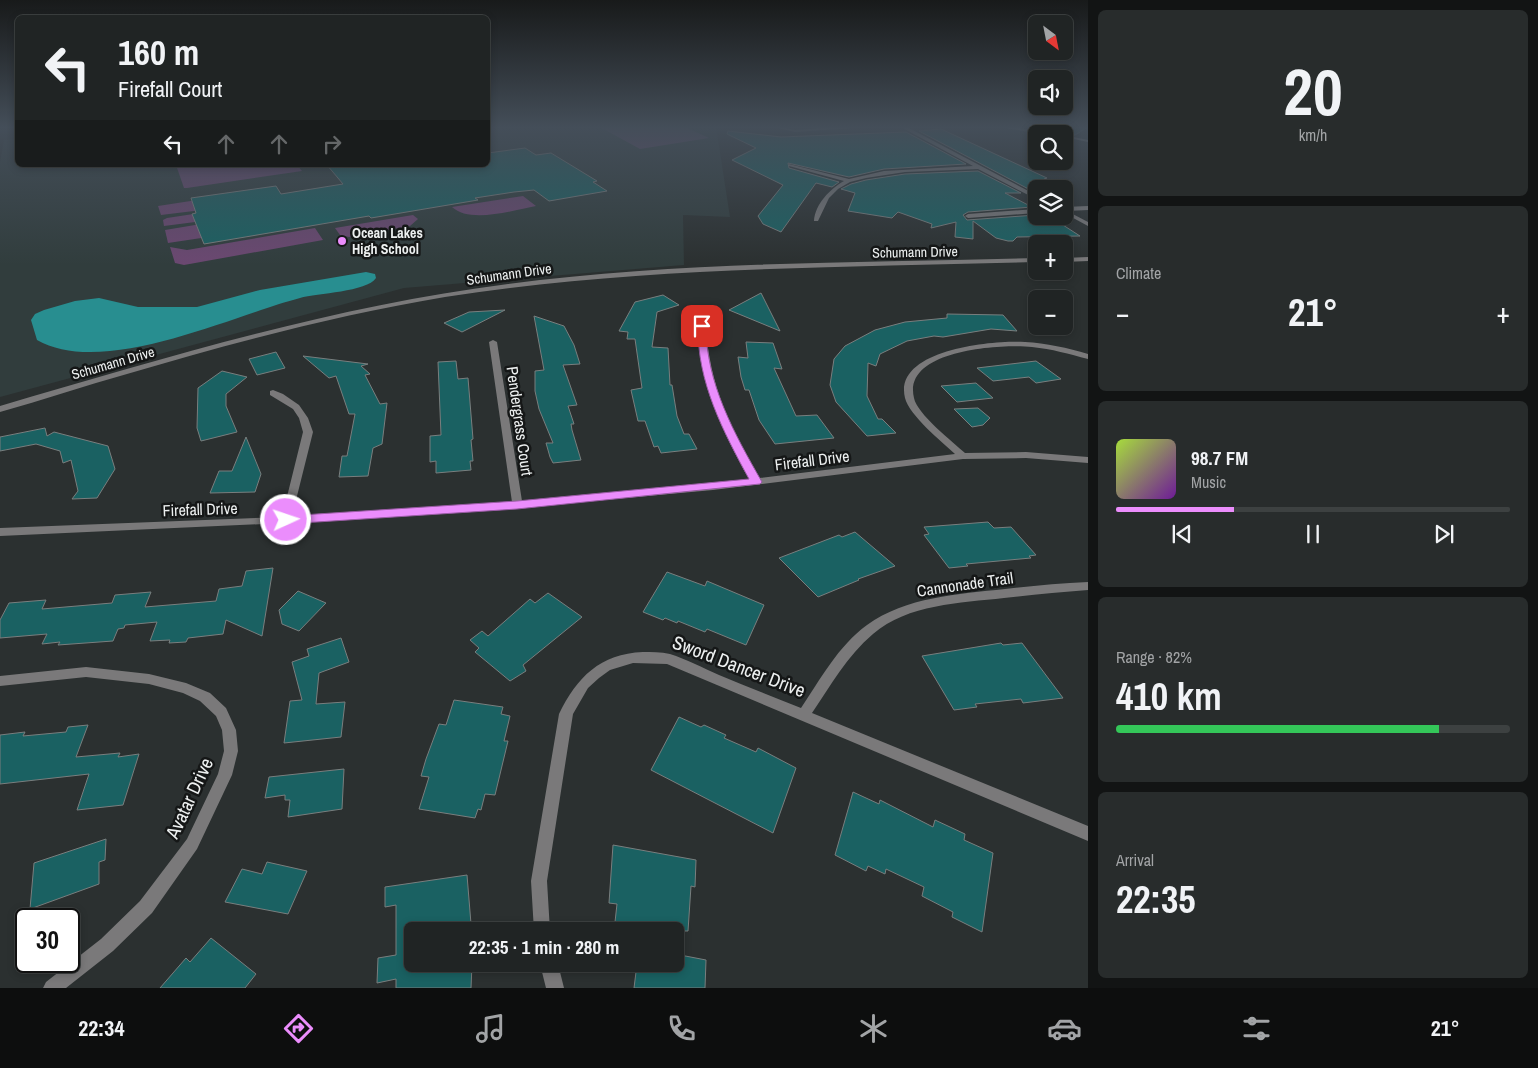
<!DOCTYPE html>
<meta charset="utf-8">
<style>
:root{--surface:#202424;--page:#282c2c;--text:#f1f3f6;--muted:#a2a4a6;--line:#3d4141;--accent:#eb8dfc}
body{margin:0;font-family:"Archivo Narrow",sans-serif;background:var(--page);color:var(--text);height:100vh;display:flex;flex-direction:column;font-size:19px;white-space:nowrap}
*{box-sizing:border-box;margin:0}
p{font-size:16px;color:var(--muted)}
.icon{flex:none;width:28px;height:28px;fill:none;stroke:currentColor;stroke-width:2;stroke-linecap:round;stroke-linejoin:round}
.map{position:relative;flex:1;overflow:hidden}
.drawer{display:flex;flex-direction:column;gap:10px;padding:10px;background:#121414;width:450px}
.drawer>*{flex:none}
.guide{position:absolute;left:15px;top:15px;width:475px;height:152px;border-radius:8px;box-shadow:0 2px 8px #0003,0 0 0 1px var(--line);background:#202424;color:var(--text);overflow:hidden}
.needle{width:32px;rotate:148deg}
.controls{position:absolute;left:1028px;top:15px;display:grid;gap:10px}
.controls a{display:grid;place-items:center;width:45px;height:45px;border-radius:8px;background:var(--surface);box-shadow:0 2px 8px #0003,0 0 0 1px var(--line);font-size:25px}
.speed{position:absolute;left:15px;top:908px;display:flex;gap:10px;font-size:25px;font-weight:700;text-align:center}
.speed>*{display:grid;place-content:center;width:65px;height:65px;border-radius:50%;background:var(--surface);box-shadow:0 2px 8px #0003,0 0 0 1px var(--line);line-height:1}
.speed .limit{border:2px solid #111;border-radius:8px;background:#fff;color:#111}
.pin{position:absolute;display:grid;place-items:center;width:42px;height:42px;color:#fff;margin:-21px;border-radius:10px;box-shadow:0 2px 8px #0006}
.me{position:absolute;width:55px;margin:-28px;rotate:87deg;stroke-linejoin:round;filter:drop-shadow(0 0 4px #0008)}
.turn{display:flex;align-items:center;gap:18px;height:105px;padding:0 20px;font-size:22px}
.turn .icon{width:65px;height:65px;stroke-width:2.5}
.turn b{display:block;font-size:35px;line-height:42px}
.lanes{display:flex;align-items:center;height:48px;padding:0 20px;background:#0003;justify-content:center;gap:25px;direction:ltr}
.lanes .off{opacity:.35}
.big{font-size:38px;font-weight:800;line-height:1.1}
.drawer .card{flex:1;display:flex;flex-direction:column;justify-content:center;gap:8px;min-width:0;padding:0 18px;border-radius:8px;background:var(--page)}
.drawer .dial{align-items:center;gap:0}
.dial b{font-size:65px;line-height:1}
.song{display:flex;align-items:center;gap:15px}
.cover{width:60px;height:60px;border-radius:8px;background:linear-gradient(135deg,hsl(80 70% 55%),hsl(280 70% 35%))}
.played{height:5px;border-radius:2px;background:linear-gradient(90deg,var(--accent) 30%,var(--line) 30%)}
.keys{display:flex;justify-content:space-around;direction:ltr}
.heat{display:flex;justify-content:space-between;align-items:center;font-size:28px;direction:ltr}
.charge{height:8px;border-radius:4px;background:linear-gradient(90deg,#34c759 82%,var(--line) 0)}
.trip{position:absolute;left:404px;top:922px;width:280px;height:50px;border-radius:8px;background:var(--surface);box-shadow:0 2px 8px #0003,0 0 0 1px var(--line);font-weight:800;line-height:50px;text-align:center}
.menu{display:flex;height:80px;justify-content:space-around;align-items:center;background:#0d0e0e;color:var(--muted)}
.menu .icon{width:35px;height:35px}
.menu .selected{color:var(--accent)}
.menu b{font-size:22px;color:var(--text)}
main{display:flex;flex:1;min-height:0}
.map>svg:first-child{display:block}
.built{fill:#313d3d}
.green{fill:#6b4871}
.water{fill:#288e90}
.building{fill:#1a6162;stroke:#797e7e}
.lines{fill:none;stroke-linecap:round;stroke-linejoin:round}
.street{fill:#7a797a;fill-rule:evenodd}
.route{fill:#eb8dfc;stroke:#995ca4}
.poi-dot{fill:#eb8dfc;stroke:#151717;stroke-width:2}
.labels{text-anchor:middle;stroke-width:5;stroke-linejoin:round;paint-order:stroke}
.far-poi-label{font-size:14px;font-weight:bold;fill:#edf0f0;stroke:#151717;text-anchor:start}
.far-street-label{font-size:14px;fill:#edf0f0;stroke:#151717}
.street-label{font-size:16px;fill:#edf0f0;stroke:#151717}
.near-street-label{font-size:19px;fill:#edf0f0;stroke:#151717}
</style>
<main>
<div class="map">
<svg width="1088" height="988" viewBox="0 0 1088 988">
<rect width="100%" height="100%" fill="#2b3030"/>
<path class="built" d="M488 126H716L730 217 683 215 684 265 404 288 0 397V162L4 140 17 139 18 165H488Z"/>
<g class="green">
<path d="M598 126H683L709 138 640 149Z"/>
<path d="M176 165H297L302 171 187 188H184Z"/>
<path d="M523 196 536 206C514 210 470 224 452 207Z"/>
<path d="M197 200 202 210 161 215 158 206Z"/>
<path d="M200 213 203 221 164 226 163 220 167 218Z"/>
<path d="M413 215 418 219 410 226 349 237 340 235 335 228Z"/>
<path d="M201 224 208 237 168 243 165 230Z"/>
<path d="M315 228 323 240 184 265 175 263 170 247 187 250Z"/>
</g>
<path class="water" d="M366 272 375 274 376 278C367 292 317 293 300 298 231 316 103 378 37 340L31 320 35 314 44 310 75 301 99 298 138 307H197L260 290Z"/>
<g class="building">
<path d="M1088 127 1075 135 1035 129Z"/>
<path d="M941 129 1047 178 1044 179 1064 189H1036V193L919 131Z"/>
<path d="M728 131 781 137 906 132 966 164 884 169 849 177 788 163 789 168 839 182 832 187 816 183 781 232 763 224 758 216 783 185 732 160 756 148 727 134Z"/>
<path d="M525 148 536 155 551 153 597 181 593 182 607 191 549 201 534 190 514 192 475 198 478 200 371 218 369 216 204 244 192 214 196 213 191 198 276 186 281 194 343 184 327 165H488V153Z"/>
<path d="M978 171 1021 193H1005L1032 207 968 212 963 215 967 220 1036 215 1049 216 1080 236 1017 237 1013 241H1008L996 238 973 221V239L955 237 956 222 931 228 932 224 898 212 892 218 848 211 855 193 841 189 851 184 866 180 905 174Z"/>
<path d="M761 293 780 331 729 310Z"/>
<path d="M663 295 679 305 657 312 652 347 668 348 670 385H672L677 416 684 434H689L697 449 661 453 658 446 654 447 645 421H638L631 390 642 388 635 339H627L628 332 619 331 635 302Z"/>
<path d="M505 310 462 332 444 323 469 312Z"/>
<path d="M947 314 1003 315 1017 331 991 329 943 337 934 336 907 341 880 354 876 366 868 363 867 396 878 419H882L896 433 867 436 836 402 830 385 834 359 845 346 875 330 905 322 947 318Z"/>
<path d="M534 316 564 326 574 345 580 364 563 365 577 405 568 406 574 424H571L572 430 581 460 553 463 550 457 546 443H553L539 409 535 391V371L544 370Z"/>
<path d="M746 342 773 343 782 369 774 368 796 416 817 415 834 438 775 444 759 420 749 390H745L741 377 738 357 748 358Z"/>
<path d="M276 352 285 368 257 375 249 359Z"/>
<path d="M303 356 368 364 361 366 370 374 365 375 380 404 387 403 382 444 373 448 368 476 339 477 342 456H347L355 414H349L336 376 329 378Z"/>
<path d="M456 361 458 379 468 378 473 439 471 440 473 461H470L471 470 436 473V461L430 462V436L441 435 438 362Z"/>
<path d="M1036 361 1061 379 1036 383 1029 377 993 381 977 368Z"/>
<path d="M222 371 247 377 226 394V406L237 432 201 441 197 428 198 388Z"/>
<path d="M976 383 993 398 957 402 941 386Z"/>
<path d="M978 408 990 418 983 425 972 427 954 409Z"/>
<path d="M45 428 47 436 54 432 108 446 115 469 97 498 72 499 78 491 71 460 63 463 60 451 36 444 0 451V437Z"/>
<path d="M246 437 261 474 255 492 210 493 219 471H232Z"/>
<path d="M988 522 994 528 1011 527 1036 555 1029 556 1031 558 966 564 968 566 949 568 924 535 929 534 924 527Z"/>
<path d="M855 532 895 566 858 579 859 580 818 597 779 558 839 535 842 537Z"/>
<path d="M273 568 262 636 226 620 223 634 188 638 186 642 169 643 170 640 150 641 157 622 125 625 124 628 118 629 113 641 58 645 60 642 42 644 47 634 0 638V620L9 603 46 600 42 609 112 603 115 595 151 592 145 607 216 601 219 589 242 586 246 571Z"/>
<path d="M667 572 705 586 707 581 764 605 746 645 707 629 705 632 678 621 677 623 665 618 663 620 643 612Z"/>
<path d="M298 591 326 603 299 631 282 624 279 610Z"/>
<path d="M548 593 582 617 523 665 526 671 510 681 475 652 479 648 470 640 482 631 488 636 530 599 535 603Z"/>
<path d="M341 638 349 662 319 673 316 704 345 702 341 737 284 743 290 701 302 700 292 662 309 656 307 649Z"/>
<path d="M1001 643 1003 645 1022 643 1063 698 1023 703 1021 699 975 704 977 707 954 710 922 656Z"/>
<path d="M454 700 503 707 501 714 510 716 504 741H508L495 795 485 794 481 810 478 809 475 818 419 809 429 777 421 776 426 759 439 724 446 725Z"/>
<path d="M679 717 701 727 704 725 726 735 724 738 756 752 758 748 796 768 773 833 651 770Z"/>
<path d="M88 725 76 757 120 753 118 757 139 754 123 805 77 810 89 774 0 784V735L25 732 23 736 66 732 68 727Z"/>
<path d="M344 769 342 809 288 817 290 800H285V795L265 798 269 777Z"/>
<path d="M853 792 879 804 880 800 933 827 935 820 965 834 964 840 993 853 982 932 952 917 953 912 922 896 924 887 886 869 885 874 868 866 866 871 835 855Z"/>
<path d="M106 839 105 860 99 862V884L30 909 34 863Z"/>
<path d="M613 845 696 860 695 887 691 886 688 931H619V923L615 922 617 904 609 903Z"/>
<path d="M267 862 307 871 288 914 225 902 242 869 262 874Z"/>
<path d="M467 875 471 924 466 925V931H412V964H472L471 988H396V979L377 983 378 958 396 955V905L385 907V887Z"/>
<path d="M211 938 256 974 245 988H160L186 958 190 962Z"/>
<path d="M675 954 706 960 705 988H634L637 964H675Z"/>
</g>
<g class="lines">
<g class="street">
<path d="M851 126H883L795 132 778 128 780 127 795 130Z"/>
<path d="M899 126H905L1036 195V199L978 169 905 172 866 178 850 182 838 189 829 198 818 221H814C815 204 830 189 844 181L789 166V164L849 179 884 171 973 166Z"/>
<path d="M993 126H1008L1055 134H1042Z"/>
<path d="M1064 135 1088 140V142L1064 137Z"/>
<path d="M1088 206V210L1067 211 1088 222V226L1064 213V207Z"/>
<path d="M1036 209V213L968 218 965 216 968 214Z"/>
<path d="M1088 257V261L1064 262V258Z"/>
<path d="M1036 258V262C839 268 641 266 445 297 338 315 231 343 127 374 84 386 43 400 0 412V406C167 357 335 306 508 284 683 261 860 263 1036 258Z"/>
<path d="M699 324H702L706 326C709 384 730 429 759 478L955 454C942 442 909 415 905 398 893 349 994 340 1025 342 1046 343 1068 348 1088 354V359C1069 354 1052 349 1032 347 1003 344 902 349 914 398 917 414 953 442 965 453L1026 452 1088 457V463L1026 458 963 459 713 490 517 508 286 523 0 536V528L282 517 303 432 299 418 293 409 270 395V391L273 390 283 394 299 405 308 418 313 432 292 516 512 502 489 342 493 340 497 342 522 501 750 479C728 440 707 400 700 355 699 345 697 333 699 324Z"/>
<path d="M1088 582V590C1060 592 1032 595 1004 598 960 603 908 604 873 634 847 656 831 685 812 713L1088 826V841L667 664 633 663 610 670 599 678 588 688 573 714 547 881 550 931H534L531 881 559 714C577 677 600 654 643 652 651 652 661 652 670 654 686 659 703 668 719 675 746 686 773 697 801 708 820 680 838 646 867 625 906 597 958 594 1005 589 1032 586 1060 583 1088 582Z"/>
<path d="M86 667 149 674 186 683 210 693 226 708 236 730 238 751 232 775 197 849 152 913 113 951 66 988H43L46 982 101 939 140 901 187 839 218 774 224 751 222 730 216 716 200 701 183 693 149 684 86 677 0 686V676Z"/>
<path d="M540 964H558L564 988H546Z"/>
</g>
</g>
<linearGradient id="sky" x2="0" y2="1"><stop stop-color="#181a1a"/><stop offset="0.48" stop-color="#444e59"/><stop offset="1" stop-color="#444e59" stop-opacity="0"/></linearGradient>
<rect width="1088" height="265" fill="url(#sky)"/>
<path class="route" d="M702 323 706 326C706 383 734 433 762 482L760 484 517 509 286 524 280 520 286 516 517 501 749 479C723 431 697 382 698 326Z"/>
<circle class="poi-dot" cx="342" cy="241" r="5"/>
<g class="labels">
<g class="far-poi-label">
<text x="352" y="238">Ocean Lakes<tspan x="352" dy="16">High School</tspan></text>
</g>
<g class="far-street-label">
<text transform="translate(915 252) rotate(-1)" y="5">Schumann Drive</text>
<text transform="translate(509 274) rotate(-8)" y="5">Schumann Drive</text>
<text transform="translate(113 363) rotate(-16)" y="5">Schumann Drive</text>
</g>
<g class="street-label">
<text transform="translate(520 421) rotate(82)" y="6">Pendergrass Court</text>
<text transform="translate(812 460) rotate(-7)" y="6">Firefall Drive</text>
<text transform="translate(200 509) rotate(-2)" y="6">Firefall Drive</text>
<text transform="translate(965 584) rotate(-8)" y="6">Cannonade Trail</text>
</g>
<g class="near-street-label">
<text transform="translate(739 666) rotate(21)" y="7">Sword Dancer Drive</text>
<text transform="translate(189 798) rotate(-65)" y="7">Avatar Drive</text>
</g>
</g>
</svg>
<div class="controls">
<a><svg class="needle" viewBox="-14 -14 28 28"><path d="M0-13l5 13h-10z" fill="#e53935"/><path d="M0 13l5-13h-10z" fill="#a2a4a6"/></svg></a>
<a><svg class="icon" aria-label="sound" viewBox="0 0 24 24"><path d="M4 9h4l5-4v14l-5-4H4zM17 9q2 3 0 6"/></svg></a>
<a><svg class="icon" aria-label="search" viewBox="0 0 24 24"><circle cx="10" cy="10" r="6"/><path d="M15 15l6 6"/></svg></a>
<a><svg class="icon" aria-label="layers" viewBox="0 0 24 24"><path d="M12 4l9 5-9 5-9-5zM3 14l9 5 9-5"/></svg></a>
<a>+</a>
<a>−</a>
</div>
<div class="speed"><div class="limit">30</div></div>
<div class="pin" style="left:702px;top:326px;background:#d93025"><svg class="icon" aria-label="arrive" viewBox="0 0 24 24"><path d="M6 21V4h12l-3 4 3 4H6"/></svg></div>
<svg class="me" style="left:286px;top:520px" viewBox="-20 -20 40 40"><circle r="17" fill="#eb8dfc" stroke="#fff" stroke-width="3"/><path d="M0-11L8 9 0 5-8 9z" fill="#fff"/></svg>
<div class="trip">22:35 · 1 min · 280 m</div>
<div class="guide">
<div class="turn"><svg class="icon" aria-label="left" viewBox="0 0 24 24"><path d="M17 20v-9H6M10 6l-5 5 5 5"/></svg><div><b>160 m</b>Firefall Court</div></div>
<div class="lanes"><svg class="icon" aria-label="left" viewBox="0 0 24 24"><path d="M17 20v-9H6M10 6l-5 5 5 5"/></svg><svg class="icon off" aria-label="ahead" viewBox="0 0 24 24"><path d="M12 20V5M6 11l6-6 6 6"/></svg><svg class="icon off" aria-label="ahead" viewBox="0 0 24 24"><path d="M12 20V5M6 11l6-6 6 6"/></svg><svg class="icon off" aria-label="right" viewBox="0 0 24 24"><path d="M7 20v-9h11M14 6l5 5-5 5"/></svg></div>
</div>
</div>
<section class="drawer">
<div class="card dial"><b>20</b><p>km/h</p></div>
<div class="card"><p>Climate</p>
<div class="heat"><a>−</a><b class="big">21°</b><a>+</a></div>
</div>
<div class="card">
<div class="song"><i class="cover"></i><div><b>98.7 FM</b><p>Music</p></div></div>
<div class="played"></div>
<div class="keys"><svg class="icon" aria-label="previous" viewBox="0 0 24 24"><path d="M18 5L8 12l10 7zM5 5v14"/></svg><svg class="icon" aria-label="pause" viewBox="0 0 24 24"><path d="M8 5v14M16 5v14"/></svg><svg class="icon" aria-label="next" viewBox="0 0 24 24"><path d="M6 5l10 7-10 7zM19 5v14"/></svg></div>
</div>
<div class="card"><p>Range · 82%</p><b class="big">410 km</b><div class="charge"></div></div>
<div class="card"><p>Arrival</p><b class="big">22:35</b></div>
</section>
</main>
<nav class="menu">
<b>22:34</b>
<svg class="icon selected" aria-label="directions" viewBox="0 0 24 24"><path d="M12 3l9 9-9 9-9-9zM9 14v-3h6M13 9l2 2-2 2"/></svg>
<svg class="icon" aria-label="music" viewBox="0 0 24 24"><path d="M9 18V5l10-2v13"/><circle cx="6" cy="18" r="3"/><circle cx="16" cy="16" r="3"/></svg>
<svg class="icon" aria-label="phone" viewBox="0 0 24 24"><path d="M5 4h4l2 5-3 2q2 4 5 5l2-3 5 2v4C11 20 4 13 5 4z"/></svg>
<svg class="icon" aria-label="climate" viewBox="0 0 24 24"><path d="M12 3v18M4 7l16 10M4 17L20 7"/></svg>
<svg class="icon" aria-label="car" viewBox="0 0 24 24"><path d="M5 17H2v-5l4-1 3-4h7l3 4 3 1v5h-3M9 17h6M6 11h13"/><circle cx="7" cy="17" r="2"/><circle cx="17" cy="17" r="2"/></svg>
<svg class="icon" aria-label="filters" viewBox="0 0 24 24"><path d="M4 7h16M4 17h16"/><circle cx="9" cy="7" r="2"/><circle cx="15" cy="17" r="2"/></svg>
<b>21°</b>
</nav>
